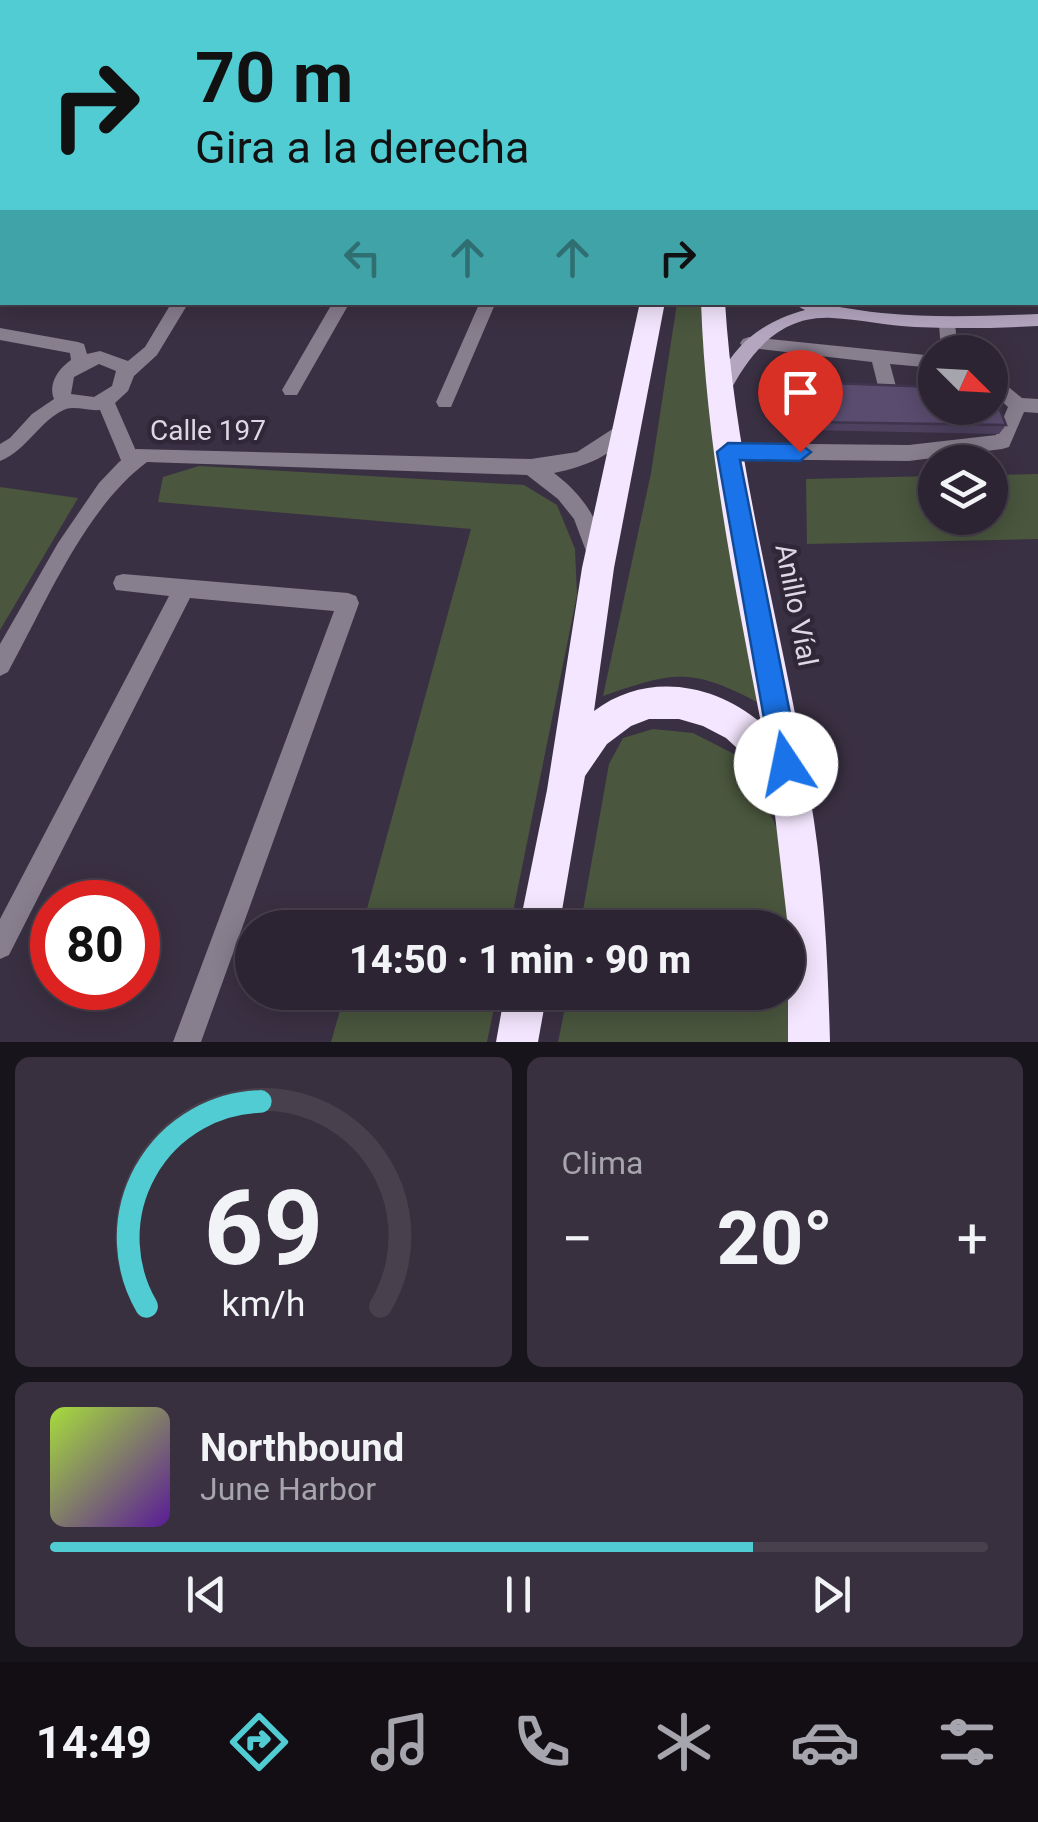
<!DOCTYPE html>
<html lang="es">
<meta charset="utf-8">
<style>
:root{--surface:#2c2432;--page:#38303e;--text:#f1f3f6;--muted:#a6a4ac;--line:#48414d;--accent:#51ccd3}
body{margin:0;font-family:Roboto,sans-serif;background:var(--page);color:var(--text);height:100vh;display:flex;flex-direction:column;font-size:38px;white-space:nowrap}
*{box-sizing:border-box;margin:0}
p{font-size:32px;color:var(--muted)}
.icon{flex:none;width:55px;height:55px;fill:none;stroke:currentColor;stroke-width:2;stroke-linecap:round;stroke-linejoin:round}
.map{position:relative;height:1042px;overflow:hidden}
.sheet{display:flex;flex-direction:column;gap:15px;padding:15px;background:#18141c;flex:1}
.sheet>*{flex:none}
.guide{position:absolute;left:0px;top:0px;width:1040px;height:305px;box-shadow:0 5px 25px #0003,0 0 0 2px var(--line);background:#51ccd3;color:#111;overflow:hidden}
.needle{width:65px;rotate:114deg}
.tools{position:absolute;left:918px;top:335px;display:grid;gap:20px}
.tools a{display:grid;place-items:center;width:90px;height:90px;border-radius:50%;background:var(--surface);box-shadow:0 5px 25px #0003,0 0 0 2px var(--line);font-size:50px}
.speed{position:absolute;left:30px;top:880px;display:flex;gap:20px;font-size:50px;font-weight:700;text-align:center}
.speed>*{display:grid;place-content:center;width:130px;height:130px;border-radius:50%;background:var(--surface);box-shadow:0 5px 25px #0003,0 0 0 2px var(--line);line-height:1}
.speed .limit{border:15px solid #d22;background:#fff;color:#111}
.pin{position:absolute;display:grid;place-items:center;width:85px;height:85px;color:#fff;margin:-102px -42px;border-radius:50% 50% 50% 0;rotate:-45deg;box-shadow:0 0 10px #0007}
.pin .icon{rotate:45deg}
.me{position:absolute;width:110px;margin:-55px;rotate:349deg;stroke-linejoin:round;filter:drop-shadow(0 0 8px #0008)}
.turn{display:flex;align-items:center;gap:35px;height:210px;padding:0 30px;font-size:45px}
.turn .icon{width:130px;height:130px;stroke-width:2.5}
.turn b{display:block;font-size:70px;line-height:85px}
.lanes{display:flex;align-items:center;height:95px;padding:0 30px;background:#0003;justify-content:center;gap:50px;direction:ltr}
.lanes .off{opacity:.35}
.big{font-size:75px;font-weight:800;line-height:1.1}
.sheet .tile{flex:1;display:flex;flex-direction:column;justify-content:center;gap:15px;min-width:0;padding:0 35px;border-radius:15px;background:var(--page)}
.sheet .dial{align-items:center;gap:0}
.dial svg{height:260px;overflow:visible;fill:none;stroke:var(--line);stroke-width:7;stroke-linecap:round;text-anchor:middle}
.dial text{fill:var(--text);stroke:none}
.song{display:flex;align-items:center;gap:30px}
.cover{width:120px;height:120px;border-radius:15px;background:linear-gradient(135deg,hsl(80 70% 55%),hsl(270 70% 35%))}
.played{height:10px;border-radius:5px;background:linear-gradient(90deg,var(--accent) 75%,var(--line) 75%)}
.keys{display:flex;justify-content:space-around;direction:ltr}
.heat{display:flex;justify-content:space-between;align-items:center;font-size:55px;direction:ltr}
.sheet .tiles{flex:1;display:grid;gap:15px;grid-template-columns:1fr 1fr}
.tile:last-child{grid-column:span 2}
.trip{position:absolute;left:235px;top:910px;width:570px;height:100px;border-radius:50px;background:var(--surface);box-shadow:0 5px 25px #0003,0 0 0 2px var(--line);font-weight:800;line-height:100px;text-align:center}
.tab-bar{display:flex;height:160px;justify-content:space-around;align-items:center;background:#120e14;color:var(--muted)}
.tab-bar .icon{width:70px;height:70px}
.tab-bar .selected{color:var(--accent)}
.tab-bar b{font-size:45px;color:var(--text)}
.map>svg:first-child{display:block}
.green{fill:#4a563e}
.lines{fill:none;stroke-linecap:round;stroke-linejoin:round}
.lane{fill:#877e8e;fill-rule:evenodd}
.street{fill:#877e8e;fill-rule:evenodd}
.secondary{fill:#b5a6c0;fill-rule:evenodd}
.highway{fill:#f4e6fe;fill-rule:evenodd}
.wall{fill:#4d415f}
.building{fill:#5a4c6f;stroke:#3f354e;stroke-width:2.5}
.route{fill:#1a73e8;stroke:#114b97;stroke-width:2.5}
.labels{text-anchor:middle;stroke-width:9;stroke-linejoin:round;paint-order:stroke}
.street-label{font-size:28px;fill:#ddd8e4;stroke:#302739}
</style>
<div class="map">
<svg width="1038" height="1042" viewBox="0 0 1038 1042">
<rect width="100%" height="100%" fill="#3a3043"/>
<g class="green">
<path d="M677 303H706C705 441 736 571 763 705 692 668 678 670 603 696L651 473Z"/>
<path d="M199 466 524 485 557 505 575 549 577 595 510 927H362L471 529 158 502 163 477Z"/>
<path d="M1038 474V539L807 544 806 479 935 476V518H990V475Z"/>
<path d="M0 487 78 498 0 630Z"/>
<path d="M653 729 693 733 742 758 779 832 787 905 792 1042H558L568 993 788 992V928L580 927 609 764 623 738Z"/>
<path d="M345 993V992L497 993 487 1042H331Z"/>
</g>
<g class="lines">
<g class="lane">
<path d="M724 0H739L740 2H726Z"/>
<rect x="0" y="120" width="2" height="8"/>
<rect x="0" y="137" width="2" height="9"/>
<rect x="0" y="225" width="2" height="10"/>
<path d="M172 302H189L157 355 134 376 128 391 115 403 140 460 137 465H123L100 410C89 411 75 406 66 409 39 420 28 450 0 461V444L10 438 32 414 54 399C48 384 58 369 71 360L70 353 0 340V328L78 342 84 344 87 354 100 351 128 361 145 347ZM99 364 116 371 112 386 94 397 71 394 74 377Z"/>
<path d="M333 302H350L297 395H285L282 390Z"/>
<path d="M480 302H496L451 407H439L436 402Z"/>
<path d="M947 318 955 324 958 352H941L939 324Z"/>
<path d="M749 337 935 356V368L890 364 898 394 889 401 880 394 872 362 743 347 740 343 743 339Z"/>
<path d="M990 372 1022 398 1038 399V413L1024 412 1009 447 1002 449 909 461 728 459 719 451 728 443 909 445 996 435 1008 407 990 390Z"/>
<path d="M123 574 348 593 356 596 359 603 201 1042H173L334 611 190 598 9 955 0 959V919L169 596 116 590 113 583 116 576Z"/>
</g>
<path class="street" d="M625 421 634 428C616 455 584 467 554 473 582 494 599 519 606 553L603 559 596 562 589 559 574 519 558 499 527 475 147 462C85 508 45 605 8 672L0 676V644L58 543 99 483 119 462 136 449 531 459 577 452Z"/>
<g class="secondary">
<path d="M2 12V20L0 21V13Z"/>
<path d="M790 302C821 302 851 310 882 313 934 318 986 316 1038 314V326C997 328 956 329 915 327 887 326 859 319 832 318 779 315 749 354 728 395H716L713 390C732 346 759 323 805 310Z"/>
</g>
<g class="highway">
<path d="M766 0H784V2H767Z"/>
<path d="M640 302H665L614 568 594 711C645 672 713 682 761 723 734 583 706 445 701 302H725C736 479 788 647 814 821 825 894 828 968 830 1042H788V928L772 789 751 761 726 738 703 726 679 719H649L631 726 607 744 585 776 559 928H519L547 790 582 568Z"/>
<path d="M505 992H547L538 1042H496Z"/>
</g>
</g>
<g class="wall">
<path d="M236 0H264L262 2H237Z"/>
<path d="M2 22V57L0 56V23Z"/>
<path d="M804 382 1006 425 999 434 807 430 800 390Z"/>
</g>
<g class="building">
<path d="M35 0H52L63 2H31Z"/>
<path d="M178 0H202L206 2H172Z"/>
<path d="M2 22V41L0 40V23Z"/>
<path d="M804 382 935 387V408H990V389H992L1006 425 811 422Z"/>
</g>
<path class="route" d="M728 443 800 444 811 452 800 461 740 460 800 764 796 773 786 777 776 773 772 764 717 452Z"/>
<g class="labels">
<g class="street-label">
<text x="208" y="440">Calle 197</text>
<text transform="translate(797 605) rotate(79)" y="10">Anillo Víal</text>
</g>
</g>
</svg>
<div class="tools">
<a><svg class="needle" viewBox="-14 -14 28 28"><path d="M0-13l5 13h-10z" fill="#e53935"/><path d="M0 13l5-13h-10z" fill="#a6a4ac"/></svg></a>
<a><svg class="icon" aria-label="layers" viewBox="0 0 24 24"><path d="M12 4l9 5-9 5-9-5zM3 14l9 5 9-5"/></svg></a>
</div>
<div class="speed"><div class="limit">80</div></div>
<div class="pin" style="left:800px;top:452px;background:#d93025"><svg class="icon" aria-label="arrive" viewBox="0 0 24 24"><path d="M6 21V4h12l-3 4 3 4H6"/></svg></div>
<svg class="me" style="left:786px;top:764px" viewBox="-20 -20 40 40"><circle r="19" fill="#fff"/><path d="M0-13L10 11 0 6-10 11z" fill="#1a73e8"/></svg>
<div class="trip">14:50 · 1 min · 90 m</div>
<div class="guide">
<div class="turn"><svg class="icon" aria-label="right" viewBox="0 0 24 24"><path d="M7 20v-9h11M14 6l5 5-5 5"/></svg><div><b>70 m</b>Gira a la derecha</div></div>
<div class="lanes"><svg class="icon off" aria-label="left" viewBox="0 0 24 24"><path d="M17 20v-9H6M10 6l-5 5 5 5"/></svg><svg class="icon off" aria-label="ahead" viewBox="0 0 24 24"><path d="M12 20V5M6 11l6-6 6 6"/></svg><svg class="icon off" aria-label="ahead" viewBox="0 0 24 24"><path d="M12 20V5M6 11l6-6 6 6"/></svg><svg class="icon" aria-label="right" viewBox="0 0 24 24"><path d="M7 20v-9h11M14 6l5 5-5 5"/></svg></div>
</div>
</div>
<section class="sheet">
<div class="tiles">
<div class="tile dial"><svg viewBox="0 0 100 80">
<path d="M14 69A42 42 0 1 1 86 69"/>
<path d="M14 69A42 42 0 0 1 49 6" stroke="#51ccd3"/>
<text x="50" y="56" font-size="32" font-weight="700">69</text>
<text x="50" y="72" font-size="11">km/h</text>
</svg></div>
<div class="tile"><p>Clima</p>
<div class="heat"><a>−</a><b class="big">20°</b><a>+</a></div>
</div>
<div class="tile">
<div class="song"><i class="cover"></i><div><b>Northbound</b><p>June Harbor</p></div></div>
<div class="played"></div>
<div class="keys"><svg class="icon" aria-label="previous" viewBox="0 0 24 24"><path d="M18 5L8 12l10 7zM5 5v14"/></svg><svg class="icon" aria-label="pause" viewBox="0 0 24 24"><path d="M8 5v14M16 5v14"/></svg><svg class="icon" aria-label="next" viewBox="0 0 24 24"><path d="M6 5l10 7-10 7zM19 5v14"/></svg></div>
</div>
</div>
</section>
<nav class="tab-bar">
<b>14:49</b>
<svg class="icon selected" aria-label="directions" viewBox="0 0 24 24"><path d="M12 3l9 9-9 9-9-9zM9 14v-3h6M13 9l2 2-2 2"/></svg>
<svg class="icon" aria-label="music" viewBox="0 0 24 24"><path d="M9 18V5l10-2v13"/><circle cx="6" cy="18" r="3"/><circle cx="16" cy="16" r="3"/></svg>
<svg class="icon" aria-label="phone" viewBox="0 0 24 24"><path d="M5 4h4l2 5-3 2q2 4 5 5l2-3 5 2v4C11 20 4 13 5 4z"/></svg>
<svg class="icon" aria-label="climate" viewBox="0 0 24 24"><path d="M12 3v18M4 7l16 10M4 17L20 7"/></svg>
<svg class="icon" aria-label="car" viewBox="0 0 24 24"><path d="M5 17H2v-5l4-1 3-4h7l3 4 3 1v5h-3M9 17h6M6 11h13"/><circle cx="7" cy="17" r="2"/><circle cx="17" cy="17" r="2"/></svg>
<svg class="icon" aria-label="filters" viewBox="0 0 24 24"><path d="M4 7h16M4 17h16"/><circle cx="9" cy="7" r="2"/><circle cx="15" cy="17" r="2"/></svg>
</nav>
